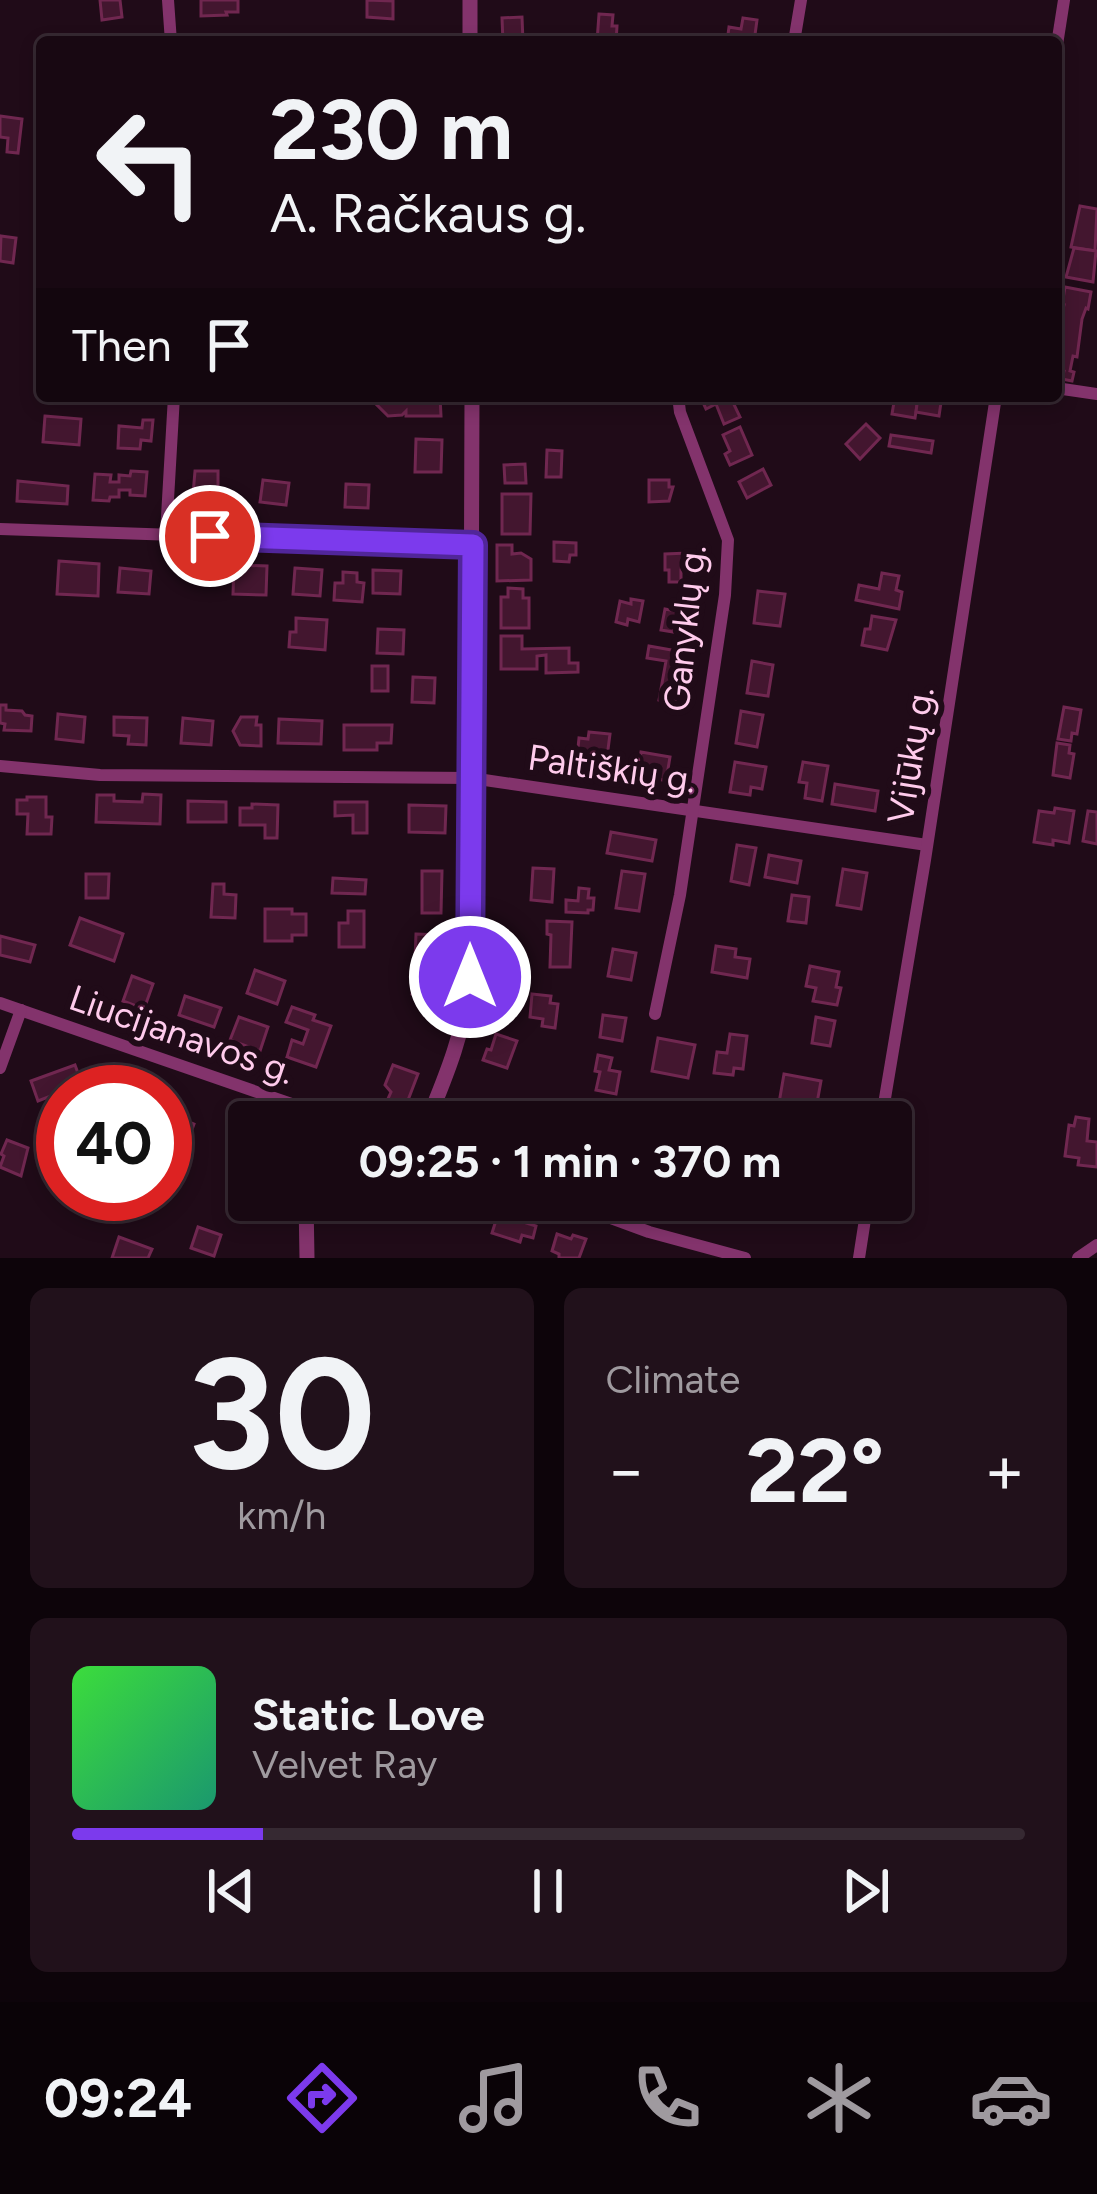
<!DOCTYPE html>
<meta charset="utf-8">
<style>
:root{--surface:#180812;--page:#21111b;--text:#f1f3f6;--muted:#9f9a9f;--line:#362932;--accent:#7c3aed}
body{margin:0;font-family:Figtree,sans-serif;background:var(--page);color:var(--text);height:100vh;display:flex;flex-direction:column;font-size:45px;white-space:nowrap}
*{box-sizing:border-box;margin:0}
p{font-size:39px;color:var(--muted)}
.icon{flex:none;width:66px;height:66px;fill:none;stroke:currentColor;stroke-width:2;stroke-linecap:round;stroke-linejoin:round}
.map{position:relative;height:1258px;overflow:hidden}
.details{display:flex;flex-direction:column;gap:30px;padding:30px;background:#0d040a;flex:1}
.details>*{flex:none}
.guide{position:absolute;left:36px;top:36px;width:1026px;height:366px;border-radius:12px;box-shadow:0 6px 18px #0003,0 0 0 3px var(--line);background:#180812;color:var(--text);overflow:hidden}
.speed{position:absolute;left:36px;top:1065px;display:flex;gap:24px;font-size:60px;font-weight:700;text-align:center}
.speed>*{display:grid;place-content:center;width:156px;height:156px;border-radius:50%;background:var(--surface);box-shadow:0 6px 18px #0003,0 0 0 3px var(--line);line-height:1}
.speed .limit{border:18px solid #d22;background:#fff;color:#111}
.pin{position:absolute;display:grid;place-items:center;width:102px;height:102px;color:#fff;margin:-51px;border:6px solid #fff;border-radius:50%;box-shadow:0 3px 12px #0007}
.me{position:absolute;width:132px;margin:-66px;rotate:0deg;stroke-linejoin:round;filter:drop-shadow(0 0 9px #0008)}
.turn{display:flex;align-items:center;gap:42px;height:252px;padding:0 36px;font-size:54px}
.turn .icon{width:156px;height:156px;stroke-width:2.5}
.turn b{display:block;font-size:84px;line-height:102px}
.then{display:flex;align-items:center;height:114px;padding:0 36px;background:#0003;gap:24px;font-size:45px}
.big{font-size:90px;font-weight:700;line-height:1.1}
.details .tile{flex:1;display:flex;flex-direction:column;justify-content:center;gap:18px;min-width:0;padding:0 42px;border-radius:18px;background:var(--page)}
.details .dial{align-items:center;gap:0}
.dial b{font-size:156px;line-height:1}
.song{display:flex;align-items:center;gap:36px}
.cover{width:144px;height:144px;border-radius:18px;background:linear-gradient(135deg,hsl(120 70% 55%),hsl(160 70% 35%))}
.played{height:12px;border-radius:6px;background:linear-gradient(90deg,var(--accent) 20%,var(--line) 20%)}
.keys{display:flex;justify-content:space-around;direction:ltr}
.heat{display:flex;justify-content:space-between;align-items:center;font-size:66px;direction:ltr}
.details .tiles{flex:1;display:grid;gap:30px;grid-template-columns:1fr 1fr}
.tile:last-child{grid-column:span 2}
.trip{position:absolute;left:228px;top:1101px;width:684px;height:120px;border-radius:12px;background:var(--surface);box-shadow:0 6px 18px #0003,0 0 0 3px var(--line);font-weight:700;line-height:120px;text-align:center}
.tab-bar{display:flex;height:192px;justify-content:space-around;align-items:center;background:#0a0307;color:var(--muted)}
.tab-bar .icon{width:84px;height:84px}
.tab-bar .active{color:var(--accent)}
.tab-bar b{font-size:54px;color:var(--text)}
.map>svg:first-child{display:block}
.building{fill:#43162f;stroke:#702750;stroke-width:3}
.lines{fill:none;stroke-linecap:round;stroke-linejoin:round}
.minor{stroke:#83336c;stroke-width:12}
.tertiary{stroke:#83336c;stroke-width:15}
.route-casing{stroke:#51269a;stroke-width:30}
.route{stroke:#7c3aed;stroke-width:21}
.labels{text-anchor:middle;stroke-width:12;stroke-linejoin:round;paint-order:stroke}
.street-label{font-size:36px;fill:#ffcbec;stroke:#200b18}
</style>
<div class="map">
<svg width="1097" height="1258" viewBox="0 0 1097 1258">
<rect width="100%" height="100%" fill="#200b18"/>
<g class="building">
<path d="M100 0H120L122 17 102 20Z"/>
<path d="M201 0H238V12H226L227 15 201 16Z"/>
<path d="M367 0 393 1V19L367 17Z"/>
<path d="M599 14 613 15 612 26H617L616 42H597Z"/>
<path d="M522 17 523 42H503L502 18Z"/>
<path d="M743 18 757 20 754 42H727L729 27 741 29Z"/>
<path d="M0 116 22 119 18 153 7 152 8 138 0 137Z"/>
<path d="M1080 206 1097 209 1095 251 1071 247Z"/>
<path d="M1 236 16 238 13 263 0 261Z"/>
<path d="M1074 248 1096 251 1093 282 1066 277Z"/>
<path d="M1065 287 1091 292 1088 309 1086 308 1082 319 1077 357 1073 356 1070 371 1074 372 1072 381 1062 379 1064 371 1056 369V337L1064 305H1062Z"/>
<path d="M383 396H398L406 400V396H440L441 416H406V411L402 415 388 416 375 403Z"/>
<path d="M700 396H730L740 417 724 424 716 404 706 409Z"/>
<path d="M895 396 918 398 915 418 892 414Z"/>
<path d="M918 396H942L939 416 916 412Z"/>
<path d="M45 416 81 419 79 445 43 442Z"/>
<path d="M143 420H153L151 441 141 440 140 449 118 448 119 426 142 428Z"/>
<path d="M866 424 880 438 860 459 846 444Z"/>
<path d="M740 427 752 455 730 465 725 454 730 451 723 435Z"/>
<path d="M891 435 933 441 931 453 889 446Z"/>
<path d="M416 439 442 440 441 472H415Z"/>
<path d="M547 450 562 451 561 477H546Z"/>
<path d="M525 464 526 483H505L504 465Z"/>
<path d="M763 469 771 485 747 498 739 482Z"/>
<path d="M131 471 147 472 145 496 130 495V490H119V497H110L109 501 93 500 95 474 111 475 110 482H119V475L130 476Z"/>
<path d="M195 471H218V507L192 506Z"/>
<path d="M263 480 289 483 286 505 260 502Z"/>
<path d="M649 480H669V487H673L669 501 649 502Z"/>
<path d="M18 481 68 486 67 504 17 501Z"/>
<path d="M346 484 369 485 368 508 345 507Z"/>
<path d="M502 494H531L530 534H502Z"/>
<path d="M554 542 576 543V555H570L569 562 554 561Z"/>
<path d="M497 545H512V554L521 553 531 559V580L497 581Z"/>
<path d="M688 553V570H681V582H669V570H665V554Z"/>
<path d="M59 561 99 564 98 596 57 594Z"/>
<path d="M234 565 267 566 266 595 233 594Z"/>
<path d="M120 568 151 571 149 594 118 592Z"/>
<path d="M295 568 322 570 320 596 293 594Z"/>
<path d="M373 570 401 571 400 594 373 593Z"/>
<path d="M343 572 357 573V582L364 583 362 602 334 600 335 583H343Z"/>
<path d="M882 573 899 576 896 590 902 592 899 609 856 600 859 585 879 589Z"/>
<path d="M508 588 523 589V598H529V628H501V597H508Z"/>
<path d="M758 591 785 594 780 626 754 623Z"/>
<path d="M631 599 643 601 639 622 628 619 627 625 616 622 620 601 631 604Z"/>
<path d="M677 607 689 609 685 629 674 627 673 632 661 630 665 609 676 611Z"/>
<path d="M872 616 896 620 887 650 862 645 865 629H870Z"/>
<path d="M296 618 327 620 325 650 289 647 290 632H296Z"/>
<path d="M378 629 404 630 403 654 377 653Z"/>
<path d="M501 636H522V649L569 648V663H578V672L546 673V655L537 656V669H501Z"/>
<path d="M649 646 677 651 674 664 682 666 675 703 659 700 666 661 647 658Z"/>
<path d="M752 661 773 665 768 696 747 693Z"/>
<rect x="372" y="666" width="16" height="25"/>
<path d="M413 677 435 678 434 703 412 702Z"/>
<path d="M0 705H6V710L22 711 25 715 32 716 31 731 4 730 5 724 0 723Z"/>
<path d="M1064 707 1081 710 1077 734 1072 733 1071 741 1058 739Z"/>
<path d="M741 711 763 715 757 747 736 743Z"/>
<path d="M58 714 85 717 83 742 56 739Z"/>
<path d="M114 717 147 718 146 745 128 744 129 736 114 735Z"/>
<path d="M241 717H257L256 725H261V746L240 745 233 731Z"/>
<path d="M183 718 213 721 211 745 181 743Z"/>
<path d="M279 719 322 721 321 744 278 743Z"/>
<path d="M344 725H392L391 743H377V750H344Z"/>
<path d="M589 732 610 734 606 765 570 760 572 747 578 748 579 738 588 739Z"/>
<path d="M1057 743 1070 745 1069 753 1074 754 1070 778 1053 775Z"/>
<path d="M641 752 670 757 666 781 638 773Z"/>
<path d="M735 762 766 767 762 789 751 787 750 795 730 792Z"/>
<path d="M803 762 828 766 822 801 805 798 807 783 799 782Z"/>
<path d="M835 784 878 791 875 811 832 804Z"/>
<path d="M143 794 161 795 160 824 96 822 97 795H114V801L142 802Z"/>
<path d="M27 797H46V817H52L51 834H27L28 814H17V800H27Z"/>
<path d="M188 801 226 802V822H188Z"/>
<path d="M335 802H367V833H353V815L335 816Z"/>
<path d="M252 804 278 805 277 838H265V825H240V808H252Z"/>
<path d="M409 805 446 806 445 833 409 832Z"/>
<path d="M1055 808 1074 811 1069 843 1053 840V845L1034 842 1039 811 1054 813Z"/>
<path d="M1088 811 1097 812V844L1083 841Z"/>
<path d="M611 832 656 840 652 861 607 853Z"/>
<path d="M737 845 756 848 749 885 731 881Z"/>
<path d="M769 855 801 861 797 883 765 877Z"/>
<path d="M533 868 554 869 552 902 531 900Z"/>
<path d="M843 869 867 873 861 909 837 905Z"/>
<path d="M422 871H442L441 913H422Z"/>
<path d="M622 871 645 874 639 911 616 908Z"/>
<path d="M86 874H109L108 898H86Z"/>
<path d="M333 878 366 880 365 894 332 893Z"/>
<path d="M213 884H224V894L236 895 235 918 211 917Z"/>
<path d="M579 888 589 889 588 898H594L593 910H588V913L566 912V900L578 901Z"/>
<path d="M792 895 809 897 806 923 788 921Z"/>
<path d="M265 909H292V914H306V935H292V941H265Z"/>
<path d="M348 911H364V947H339V923H348Z"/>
<path d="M80 918 123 934 114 961 70 945Z"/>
<path d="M547 921 572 922 570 967H550L551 935 547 934Z"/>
<path d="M416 934 442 935 441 947 436 946 435 961 415 960Z"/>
<path d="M0 936 35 945 30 962 0 955Z"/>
<path d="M716 946 736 949 735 957 750 959 747 978 712 972Z"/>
<path d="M613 949 636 953 631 980 608 976Z"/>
<path d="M810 966 839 972 836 987 841 988 837 1005 813 1001 816 988 806 986Z"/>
<path d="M419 969 439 974 435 987 441 989 438 1001 412 994Z"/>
<path d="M255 970 285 981 277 1004 247 993Z"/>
<path d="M132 976 153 984 144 1009 123 1001Z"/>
<path d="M532 994 551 996 550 1003 558 1004 555 1028 542 1026 543 1019 530 1017Z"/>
<path d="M185 996 221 1008 214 1027 179 1015Z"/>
<path d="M292 1007 315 1015 313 1020 331 1026 316 1067 287 1057 292 1040 303 1044 308 1030 286 1022Z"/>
<path d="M603 1015 626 1018 622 1041 600 1037Z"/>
<path d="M239 1017 268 1027 260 1051 230 1040Z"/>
<path d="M816 1017 835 1021 830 1046 812 1043Z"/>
<path d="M496 1034 517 1041 507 1068 483 1060 487 1049 491 1050Z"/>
<path d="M730 1034 747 1036 743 1069 734 1068 733 1075 714 1073 717 1052 727 1053Z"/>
<path d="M658 1038 695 1045 688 1078 652 1071Z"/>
<path d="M598 1055 612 1058 609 1070 620 1072 616 1094 596 1090 600 1072 595 1071Z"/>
<path d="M75 1065 82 1084 38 1101 31 1081Z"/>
<path d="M393 1065 418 1074 405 1108 387 1101 391 1092 385 1085Z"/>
<path d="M784 1074 821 1081 817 1103 801 1100 799 1107 779 1103Z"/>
<path d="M168 1113 194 1124 185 1148 165 1140Z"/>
<path d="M1076 1117 1089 1119 1087 1141 1097 1142V1167L1078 1165 1079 1158 1065 1156 1069 1125 1074 1126Z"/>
<path d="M7 1140 28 1148 21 1176 0 1167 4 1156 1 1154Z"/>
<path d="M777 1200H809H805L802 1217 775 1214Z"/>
<path d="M498 1214 536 1226 533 1238 522 1235 520 1242 492 1233Z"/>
<path d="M198 1227 221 1235 214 1256 191 1248Z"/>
<path d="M557 1234 571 1239 573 1235 586 1239 579 1258H559V1254L552 1251Z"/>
<path d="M119 1237 152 1249 148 1258H112Z"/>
</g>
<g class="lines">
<g class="minor">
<path d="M168 0 171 42"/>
<path d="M794 42 801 0"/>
<path d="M1056 51 1064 0"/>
<path d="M1056 388 1097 394"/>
<path d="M0 529 473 545"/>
<path d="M166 534 174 396"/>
<path d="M0 766 100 775 471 778 927 845"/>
<path d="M0 1003 306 1109"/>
<path d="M655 1014 680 895 725 595 728 540 680 412 678 396"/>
<path d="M0 1068 21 1010"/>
<path d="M881 1122 925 860 996 396"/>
<path d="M562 1200 649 1232 745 1258"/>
<path d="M859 1258 868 1200"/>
<path d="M1078 1258 1097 1245"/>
</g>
<g class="tertiary">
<path d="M470 0V42"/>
<path d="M306 1122V1109L343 1122"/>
<path d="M427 1122C447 1074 465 1030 470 977L472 396"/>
<path d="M306 1200 307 1258"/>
</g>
</g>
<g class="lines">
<g class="route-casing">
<path id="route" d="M210 536 473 545 470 977"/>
</g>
<use href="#route" class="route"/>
</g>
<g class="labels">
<g class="street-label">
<text transform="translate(684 628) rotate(-84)" y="13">Ganyklų g.</text>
<text transform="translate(910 755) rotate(-81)" y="13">Vijūkų g.</text>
<text transform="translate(612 768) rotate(8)" y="13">Paltiškių g.</text>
<text transform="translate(182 1034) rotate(19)" y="13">Liucijanavos g.</text>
</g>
</g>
</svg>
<div class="speed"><div class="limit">40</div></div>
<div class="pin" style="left:210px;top:536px;background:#d93025"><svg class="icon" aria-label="arrive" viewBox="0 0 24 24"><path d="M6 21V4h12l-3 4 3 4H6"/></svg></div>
<svg class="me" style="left:470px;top:977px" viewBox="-20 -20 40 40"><circle r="17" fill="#7c3aed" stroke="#fff" stroke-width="3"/><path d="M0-11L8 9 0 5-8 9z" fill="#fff"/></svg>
<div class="trip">09:25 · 1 min · 370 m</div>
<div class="guide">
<div class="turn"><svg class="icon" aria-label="left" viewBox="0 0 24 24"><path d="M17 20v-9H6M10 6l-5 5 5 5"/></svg><div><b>230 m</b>A. Račkaus g.</div></div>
<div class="then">Then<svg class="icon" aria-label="arrive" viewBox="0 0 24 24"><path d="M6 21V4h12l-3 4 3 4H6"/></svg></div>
</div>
</div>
<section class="details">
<div class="tiles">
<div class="tile dial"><b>30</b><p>km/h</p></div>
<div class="tile"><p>Climate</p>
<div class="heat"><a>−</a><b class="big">22°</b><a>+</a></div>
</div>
<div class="tile">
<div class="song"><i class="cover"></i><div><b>Static Love</b><p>Velvet Ray</p></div></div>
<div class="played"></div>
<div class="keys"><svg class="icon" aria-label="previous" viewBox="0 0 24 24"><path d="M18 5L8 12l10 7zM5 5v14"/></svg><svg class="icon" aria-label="pause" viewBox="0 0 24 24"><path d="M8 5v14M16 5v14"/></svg><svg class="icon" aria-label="next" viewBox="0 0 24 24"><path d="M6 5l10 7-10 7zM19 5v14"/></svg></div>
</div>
</div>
</section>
<nav class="tab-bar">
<b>09:24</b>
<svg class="icon active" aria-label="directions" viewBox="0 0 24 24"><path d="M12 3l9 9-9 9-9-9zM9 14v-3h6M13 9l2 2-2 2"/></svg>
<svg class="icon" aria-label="music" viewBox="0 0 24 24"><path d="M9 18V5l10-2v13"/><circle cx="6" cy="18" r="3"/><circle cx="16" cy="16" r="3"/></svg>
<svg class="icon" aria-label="phone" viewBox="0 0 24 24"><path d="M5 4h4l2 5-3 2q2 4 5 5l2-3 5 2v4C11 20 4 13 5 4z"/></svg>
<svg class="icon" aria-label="climate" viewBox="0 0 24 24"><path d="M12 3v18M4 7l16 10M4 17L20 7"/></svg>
<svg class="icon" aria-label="car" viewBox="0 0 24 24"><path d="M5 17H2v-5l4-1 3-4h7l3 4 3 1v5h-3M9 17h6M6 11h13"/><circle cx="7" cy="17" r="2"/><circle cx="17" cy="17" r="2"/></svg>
</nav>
